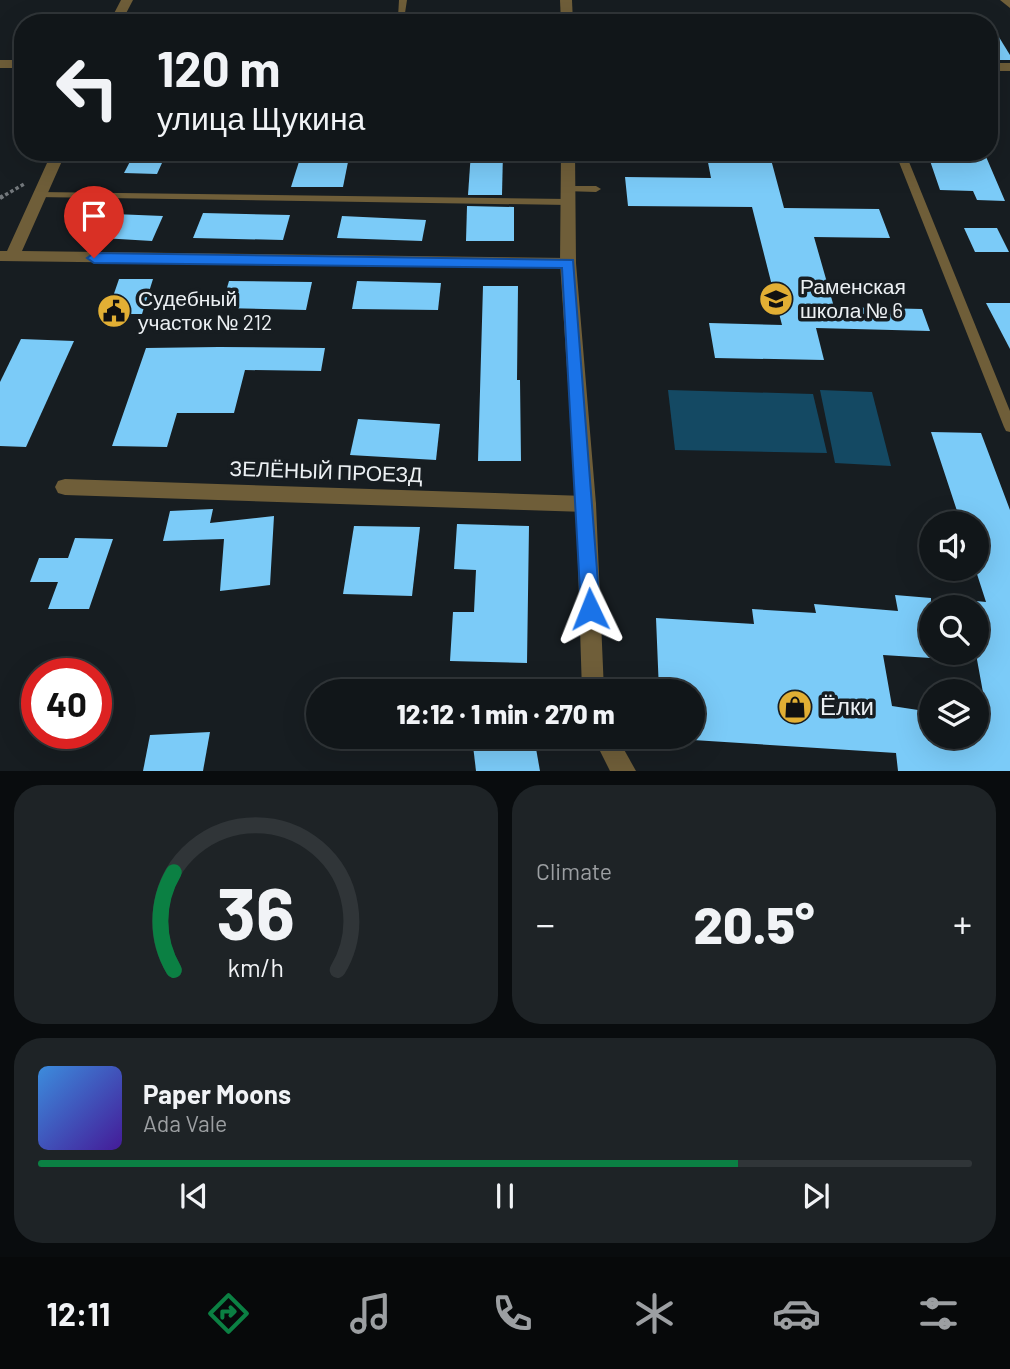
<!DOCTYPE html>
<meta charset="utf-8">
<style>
:root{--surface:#111619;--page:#1e2326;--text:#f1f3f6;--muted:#9c9fa2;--line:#303538;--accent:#0b8043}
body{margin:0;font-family:Barlow,sans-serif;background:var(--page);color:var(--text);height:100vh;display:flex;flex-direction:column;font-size:26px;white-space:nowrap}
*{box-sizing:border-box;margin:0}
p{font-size:23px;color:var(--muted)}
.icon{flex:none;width:38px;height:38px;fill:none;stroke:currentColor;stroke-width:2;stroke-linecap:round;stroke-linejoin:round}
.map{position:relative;height:771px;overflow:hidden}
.sheet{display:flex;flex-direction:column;gap:14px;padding:14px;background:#090c0e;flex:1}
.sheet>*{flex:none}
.banner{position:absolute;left:14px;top:14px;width:984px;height:147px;border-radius:28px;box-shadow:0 7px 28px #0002,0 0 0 2px var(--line);background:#111619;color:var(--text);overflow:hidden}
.buttons{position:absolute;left:919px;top:511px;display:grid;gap:14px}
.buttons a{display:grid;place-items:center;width:70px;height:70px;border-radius:50%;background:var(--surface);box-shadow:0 7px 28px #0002,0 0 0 2px var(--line);font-size:35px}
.speed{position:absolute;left:21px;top:658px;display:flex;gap:14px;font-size:35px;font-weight:700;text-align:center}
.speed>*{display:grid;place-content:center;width:91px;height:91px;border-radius:50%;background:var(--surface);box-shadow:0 7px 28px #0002,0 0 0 2px var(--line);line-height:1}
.speed .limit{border:10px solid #d22;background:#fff;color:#111}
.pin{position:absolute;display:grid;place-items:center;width:60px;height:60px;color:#fff;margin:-72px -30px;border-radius:50% 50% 50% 0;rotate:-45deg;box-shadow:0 0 7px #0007}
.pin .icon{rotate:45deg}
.me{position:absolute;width:77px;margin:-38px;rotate:358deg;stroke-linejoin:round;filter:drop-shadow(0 0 5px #0008)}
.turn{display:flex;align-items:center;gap:24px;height:147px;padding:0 28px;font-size:32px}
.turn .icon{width:91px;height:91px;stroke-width:2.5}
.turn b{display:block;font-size:49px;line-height:60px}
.big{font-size:52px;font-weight:800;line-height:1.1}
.sheet .card{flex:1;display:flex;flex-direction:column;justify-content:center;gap:10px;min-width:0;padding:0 24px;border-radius:28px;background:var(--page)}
.sheet .dial{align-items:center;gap:0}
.dial svg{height:182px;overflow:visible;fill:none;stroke:var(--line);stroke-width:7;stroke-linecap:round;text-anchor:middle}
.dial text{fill:var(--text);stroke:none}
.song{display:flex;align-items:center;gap:21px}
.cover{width:84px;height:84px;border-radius:10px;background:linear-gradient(135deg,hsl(210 70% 55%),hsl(260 70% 35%))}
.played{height:7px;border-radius:4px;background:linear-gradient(90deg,var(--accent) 75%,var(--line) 75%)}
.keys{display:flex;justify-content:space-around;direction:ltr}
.heat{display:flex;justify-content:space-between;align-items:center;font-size:38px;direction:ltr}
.sheet .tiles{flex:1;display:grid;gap:14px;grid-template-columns:1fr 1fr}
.card:last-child{grid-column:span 2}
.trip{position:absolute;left:306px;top:679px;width:399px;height:70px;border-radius:35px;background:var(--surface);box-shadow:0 7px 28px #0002,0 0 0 2px var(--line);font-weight:800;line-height:70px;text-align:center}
.tabs{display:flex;height:112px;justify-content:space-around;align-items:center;background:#07090a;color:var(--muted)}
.tabs .icon{width:49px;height:49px}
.tabs .selected{color:var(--accent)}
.tabs b{font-size:32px;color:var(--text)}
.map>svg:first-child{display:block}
.green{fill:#144963}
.building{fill:#7bcbf8}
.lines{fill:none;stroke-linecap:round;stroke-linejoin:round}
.path-far1{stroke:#72777b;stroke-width:3.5;stroke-dasharray:3.5 2.5;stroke-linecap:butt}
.path{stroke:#72777b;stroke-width:4.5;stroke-dasharray:5 3.5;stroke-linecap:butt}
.service{fill:#6f5e39;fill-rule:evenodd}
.minor{fill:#6f5e39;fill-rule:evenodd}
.tertiary{fill:#6f5e39;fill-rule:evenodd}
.route{fill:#1a73e8;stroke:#114b97;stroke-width:2}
.labels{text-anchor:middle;stroke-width:7;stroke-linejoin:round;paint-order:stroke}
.poi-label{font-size:21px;fill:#ecf0f3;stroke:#171d21;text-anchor:start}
.street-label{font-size:21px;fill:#ecf0f3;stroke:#171d21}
.near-poi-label{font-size:24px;fill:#ecf0f3;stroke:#171d21;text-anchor:start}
</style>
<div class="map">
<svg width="1010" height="771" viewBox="0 0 1010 771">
<rect width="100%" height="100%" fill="#171d21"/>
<g class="green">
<path d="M668 390 813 394 827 453 675 450Z"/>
<path d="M820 390 872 392 891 466 835 463Z"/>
</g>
<g class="building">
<path d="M989 21 1010 55V60H991L989 57Z"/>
<path d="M135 152H167L157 174 124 173Z"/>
<path d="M302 152H350L343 187H291Z"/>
<path d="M471 152H503L502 195H468Z"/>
<path d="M706 152H769L784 208 879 209 890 238 814 237 834 307 922 309 930 331 816 328 824 360 715 358 709 323 782 325 752 207 628 206 625 177 711 178Z"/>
<path d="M927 152H984L1005 201 977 200 973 191 940 190Z"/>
<path d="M467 206 514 207V241H466Z"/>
<path d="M203 213 290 215 283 240 193 238Z"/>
<path d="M114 214 163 216 152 241 102 238Z"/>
<path d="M342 216 426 220 422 241 337 238Z"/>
<path d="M964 228H997L1009 252H975Z"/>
<path d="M119 279H153L142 314H107Z"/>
<path d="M229 281 312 282 306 310 221 308Z"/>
<path d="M357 281 441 283 438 310 352 309Z"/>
<path d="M483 286H518L517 380H520L521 461H478Z"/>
<path d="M986 303H1010V349Z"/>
<path d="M21 339 74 341 26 447 0 446V382Z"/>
<path d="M146 348 219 347 325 348 321 371 245 370 234 413H177L167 447 112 446Z"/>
<path d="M358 419 440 424 436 460 350 455Z"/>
<path d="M931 432 981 433 1010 510V771H898L896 753 693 740V691H659L656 618 754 624 752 609 816 613 814 604 898 611 895 595 931 598V658L883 655 892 706 931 712V737H976V719L988 720 976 654V601L986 602 976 571V523H961Z"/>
<path d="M213 509 210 523 274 516 270 585 220 591 224 539 163 541 170 511Z"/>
<path d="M457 524 529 526 527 663 450 661 453 612H474L476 570 454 569Z"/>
<path d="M354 526 420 527 412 596 343 594Z"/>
<path d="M75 538 113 539 89 609H48L58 582H30L39 558H68Z"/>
<path d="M210 732 203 771H143L150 735Z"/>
<path d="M472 737H534L540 771H476Z"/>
</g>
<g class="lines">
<path class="path-far1" d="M0 198 24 184"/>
<path class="path" d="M0 198 3 196"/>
<g class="service">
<path d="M399 0H407L405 13H446L450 15 446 17H398Z"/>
<path d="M895 152H905L1010 411V432L1006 431 1004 427Z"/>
<path d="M568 186H596L601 189 596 192 564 191V187Z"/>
<path d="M40 192 568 199 573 202 568 205 36 197 35 195Z"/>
</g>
<g class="minor">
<path d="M121 0H133L121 23H109Z"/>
<path d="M1000 0H1010V8Z"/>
<rect x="0" y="60" width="23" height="8"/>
<rect x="989" y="63" width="21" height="8"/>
<path d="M52 152H66L22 251 568 258 576 263 568 268 0 261V251H7Z"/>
<path d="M65 479 586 496 593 498 596 504 593 510 586 512 65 495 58 493 55 487 58 481Z"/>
</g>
<g class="tertiary">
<path d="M560 0H572L573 23H561Z"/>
<path d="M561 152H575L576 263 596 504 604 691H582L576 504 560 263Z"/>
<path d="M593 737H617L636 771H610Z"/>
</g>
</g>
<path class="route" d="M94 253 573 260 600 609 597 615 590 618 583 615 581 609 562 268 94 263 87 258Z"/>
<defs>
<g id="school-disc" transform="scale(1.75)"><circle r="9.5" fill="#e2af34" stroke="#171d21"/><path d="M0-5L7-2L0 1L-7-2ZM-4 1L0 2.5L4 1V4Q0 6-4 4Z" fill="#111"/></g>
<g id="civic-disc" transform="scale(1.75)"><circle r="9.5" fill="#e2af34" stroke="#171d21"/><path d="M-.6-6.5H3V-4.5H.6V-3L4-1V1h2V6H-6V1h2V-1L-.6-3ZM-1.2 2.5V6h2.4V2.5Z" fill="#111"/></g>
<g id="shop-disc" transform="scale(1.75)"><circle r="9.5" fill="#e2af34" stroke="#171d21"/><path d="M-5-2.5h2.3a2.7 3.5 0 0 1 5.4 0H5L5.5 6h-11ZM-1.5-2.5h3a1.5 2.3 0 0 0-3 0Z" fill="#111"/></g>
</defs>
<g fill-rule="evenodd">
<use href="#school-disc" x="776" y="299"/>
<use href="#civic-disc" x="114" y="311"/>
<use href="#shop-disc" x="795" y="707"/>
</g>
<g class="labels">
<g class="poi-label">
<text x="800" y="294">Раменская<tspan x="800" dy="24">школа № 6</tspan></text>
<text x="138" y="306">Судебный<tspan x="138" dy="24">участок № 212</tspan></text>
</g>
<g class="street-label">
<text transform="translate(326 472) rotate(2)" y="7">ЗЕЛЁНЫЙ ПРОЕЗД</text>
</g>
<g class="near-poi-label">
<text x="820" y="715">Ёлки</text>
</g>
</g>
</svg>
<div class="buttons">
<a><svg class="icon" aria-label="sound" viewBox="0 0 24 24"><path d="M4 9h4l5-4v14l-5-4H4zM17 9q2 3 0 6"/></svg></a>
<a><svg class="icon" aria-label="search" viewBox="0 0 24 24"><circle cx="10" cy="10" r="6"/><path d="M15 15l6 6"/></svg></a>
<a><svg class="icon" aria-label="layers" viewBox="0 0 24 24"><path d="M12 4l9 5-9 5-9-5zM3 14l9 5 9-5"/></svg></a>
</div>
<div class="speed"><div class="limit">40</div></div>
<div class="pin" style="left:94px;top:258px;background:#d93025"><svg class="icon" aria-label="arrive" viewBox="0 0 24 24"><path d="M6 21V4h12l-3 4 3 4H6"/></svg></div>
<svg class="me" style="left:590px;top:609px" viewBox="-20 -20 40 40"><path d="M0-17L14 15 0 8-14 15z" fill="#1a73e8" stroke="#fff" stroke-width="4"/></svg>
<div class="trip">12:12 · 1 min · 270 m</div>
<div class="banner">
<div class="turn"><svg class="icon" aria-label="left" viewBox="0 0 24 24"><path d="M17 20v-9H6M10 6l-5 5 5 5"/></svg><div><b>120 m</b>улица Щукина</div></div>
</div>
</div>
<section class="sheet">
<div class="tiles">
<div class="card dial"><svg viewBox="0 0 100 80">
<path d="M14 69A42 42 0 1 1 86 69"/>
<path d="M14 69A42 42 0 0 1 14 26" stroke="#0b8043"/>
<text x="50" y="56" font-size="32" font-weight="700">36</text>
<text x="50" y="72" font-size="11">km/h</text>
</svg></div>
<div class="card"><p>Climate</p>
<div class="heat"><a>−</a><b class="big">20.5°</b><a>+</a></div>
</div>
<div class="card">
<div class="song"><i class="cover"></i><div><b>Paper Moons</b><p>Ada Vale</p></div></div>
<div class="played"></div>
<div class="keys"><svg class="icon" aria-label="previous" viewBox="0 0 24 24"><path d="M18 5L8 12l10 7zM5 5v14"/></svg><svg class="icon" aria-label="pause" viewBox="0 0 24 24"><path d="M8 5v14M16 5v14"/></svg><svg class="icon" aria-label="next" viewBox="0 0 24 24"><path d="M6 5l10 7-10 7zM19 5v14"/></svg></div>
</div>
</div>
</section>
<nav class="tabs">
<b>12:11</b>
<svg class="icon selected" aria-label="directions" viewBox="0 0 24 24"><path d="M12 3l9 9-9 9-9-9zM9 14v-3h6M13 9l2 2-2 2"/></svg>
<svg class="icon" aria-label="music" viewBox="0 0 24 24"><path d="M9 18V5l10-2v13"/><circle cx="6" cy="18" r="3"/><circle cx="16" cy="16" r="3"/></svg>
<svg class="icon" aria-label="phone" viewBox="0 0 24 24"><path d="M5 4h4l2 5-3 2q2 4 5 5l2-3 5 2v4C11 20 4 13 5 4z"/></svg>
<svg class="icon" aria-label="climate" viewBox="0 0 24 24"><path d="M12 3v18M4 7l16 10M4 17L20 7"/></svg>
<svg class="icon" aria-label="car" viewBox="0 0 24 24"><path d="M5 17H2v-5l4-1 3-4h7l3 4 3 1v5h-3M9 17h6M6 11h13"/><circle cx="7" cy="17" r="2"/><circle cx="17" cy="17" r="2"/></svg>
<svg class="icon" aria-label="filters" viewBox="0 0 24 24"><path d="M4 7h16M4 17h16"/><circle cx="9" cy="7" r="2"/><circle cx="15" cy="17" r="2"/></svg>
</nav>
